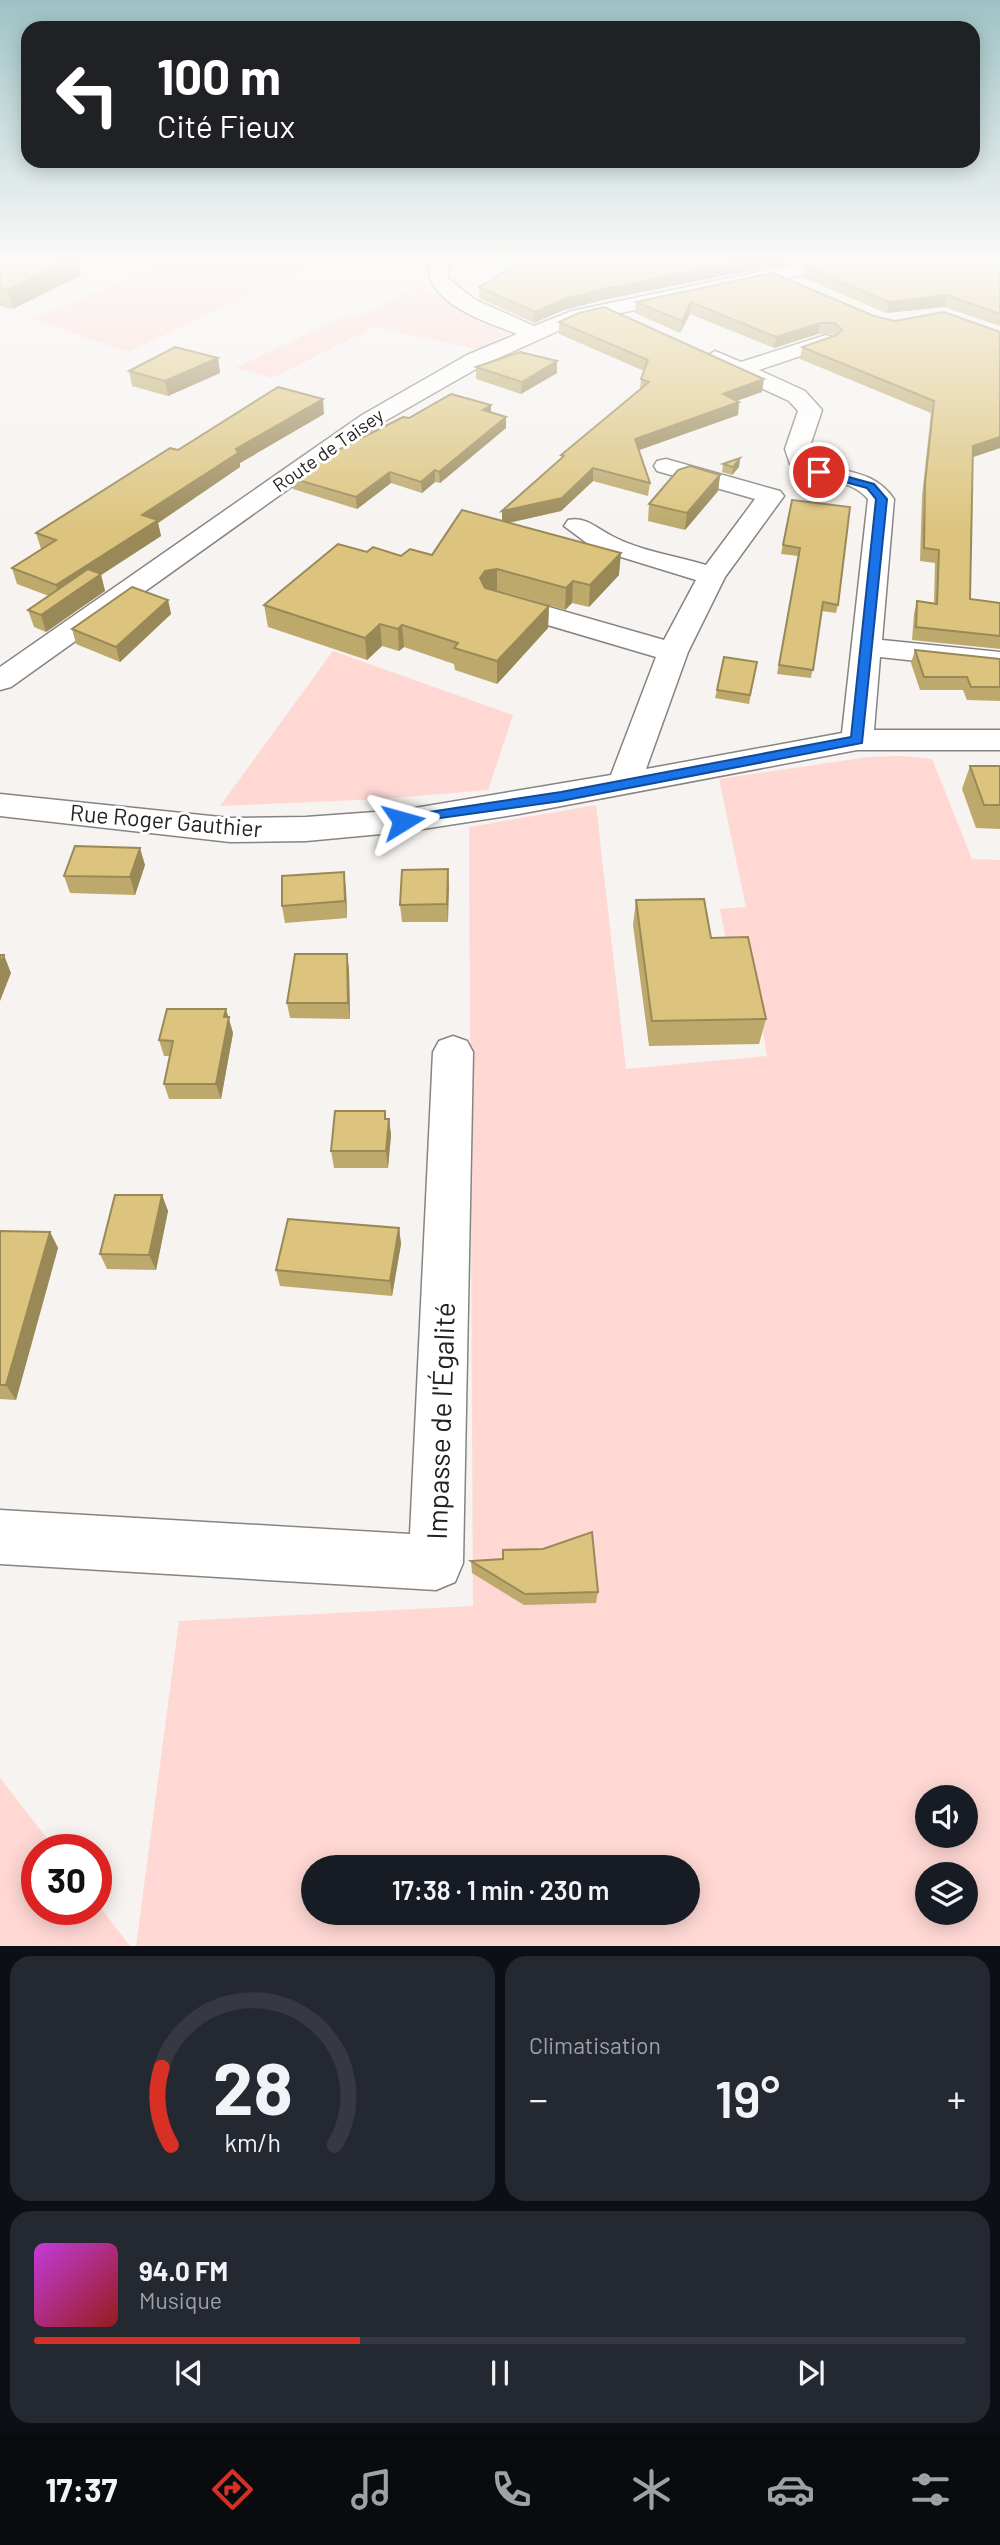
<!DOCTYPE html>
<html lang="fr">
<meta charset="utf-8">
<style>
:root{--surface:#171b24;--page:#242831;--text:#f1f3f6;--muted:#9ea1a6;--line:#363941;--accent:#d93025}
body{margin:0;font-family:Barlow,sans-serif;background:var(--page);color:var(--text);height:100vh;display:flex;flex-direction:column;font-size:26px;white-space:nowrap}
*{box-sizing:border-box;margin:0}
p{font-size:23px;color:var(--muted)}
.icon{flex:none;width:38px;height:38px;fill:none;stroke:currentColor;stroke-width:2;stroke-linecap:round;stroke-linejoin:round}
.map{position:relative;height:1946px;overflow:hidden}
.side{display:flex;flex-direction:column;gap:10px;padding:10px;background:#0d0f14;flex:1}
.side>*{flex:none}
.top-card{position:absolute;left:21px;top:21px;width:959px;height:147px;border-radius:21px;box-shadow:0 4px 18px #0003;background:#202124;color:#fff;overflow:hidden}
.fabs{position:absolute;left:915px;top:1785px;display:grid;gap:14px}
.fabs a{display:grid;place-items:center;width:63px;height:63px;border-radius:50%;background:var(--surface);box-shadow:0 4px 18px #0003;font-size:35px}
.speed{position:absolute;left:21px;top:1834px;display:flex;gap:14px;font-size:35px;font-weight:700;text-align:center}
.speed>*{display:grid;place-content:center;width:91px;height:91px;border-radius:50%;background:var(--surface);box-shadow:0 4px 18px #0003;line-height:1}
.speed .limit{border:10px solid #d22;background:#fff;color:#111}
.pin{position:absolute;display:grid;place-items:center;width:60px;height:60px;color:#fff;margin:-30px;border:4px solid #fff;border-radius:50%;box-shadow:0 2px 7px #0007}
.me{position:absolute;width:77px;margin:-38px;rotate:82deg;stroke-linejoin:round;filter:drop-shadow(0 0 5px #0008)}
.turn{display:flex;align-items:center;gap:24px;height:147px;padding:0 21px;font-size:32px}
.turn .icon{width:91px;height:91px;stroke-width:2.5}
.turn b{display:block;font-size:49px;line-height:60px}
.big{font-size:52px;font-weight:600;line-height:1.1}
.side .widget{flex:1;display:flex;flex-direction:column;justify-content:center;gap:10px;min-width:0;padding:0 24px;border-radius:21px;background:var(--page)}
.side .dial{align-items:center;gap:0}
.dial svg{height:182px;overflow:visible;fill:none;stroke:var(--line);stroke-width:7;stroke-linecap:round;text-anchor:middle}
.dial text{fill:var(--text);stroke:none}
.song{display:flex;align-items:center;gap:21px}
.cover{width:84px;height:84px;border-radius:10px;background:linear-gradient(135deg,hsl(290 70% 55%),hsl(0 70% 35%))}
.played{height:7px;border-radius:4px;background:linear-gradient(90deg,var(--accent) 35%,var(--line) 35%)}
.keys{display:flex;justify-content:space-around;direction:ltr}
.heat{display:flex;justify-content:space-between;align-items:center;font-size:38px;direction:ltr}
.side .tiles{flex:1;display:grid;gap:10px;grid-template-columns:1fr 1fr}
.widget:last-child{grid-column:span 2}
.trip{position:absolute;left:301px;top:1855px;width:399px;height:70px;border-radius:35px;background:var(--surface);box-shadow:0 4px 18px #0003;font-weight:600;line-height:70px;text-align:center}
.menu{display:flex;height:112px;justify-content:space-around;align-items:center;background:#090b0e;color:var(--muted)}
.menu .icon{width:49px;height:49px}
.menu .active{color:var(--accent)}
.menu b{font-size:32px;color:var(--text)}
.map>svg:first-child{display:block}
.green{fill:#ffd8d4;fill-rule:evenodd}
.lines{fill:none;stroke-linecap:round;stroke-linejoin:round}
.minor-casing{stroke:#868481;stroke-width:3}
.minor{fill:#fff;fill-rule:evenodd}
.wall{fill:#bda96c}
.shaded-wall{fill:#9a8958}
.building{fill:#dcc47e;stroke:#9a8958;stroke-width:2}
.route{fill:#1a73e8;stroke:#114b97;stroke-width:2}
.labels{text-anchor:middle;stroke-width:6;stroke-linejoin:round;paint-order:stroke}
.far-street-label{font-size:19px;fill:#232221;stroke:#fff}
.street-label{font-size:23px;fill:#232221;stroke:#fff}
.near-street-label{font-size:28px;fill:#232221;stroke:#fff}
</style>
<div class="map">
<svg width="1000" height="1947" viewBox="0 0 1000 1947">
<rect width="100%" height="100%" fill="#f6f3f0"/>
<g class="green">
<path d="M181 257H270L309 268 128 352 32 319Z"/>
<path d="M416 287 513 332 478 350 375 327 272 378 235 368 351 313 360 316Z"/>
<path d="M333 651 513 715 488 790 381 799 220 806Z"/>
<path d="M900 756 932 759 972 859 1000 860V1946L136 1947 179 1621 473 1606 469 827 596 805 626 1069 767 1056 750 951H728L720 909 746 907 719 779 868 757ZM928 1797H966V1836H928ZM313 1867H688V1913H313ZM928 1874H966V1913H928Z"/>
<path d="M0 1778 56 1850H37V1909H96V1902L130 1946H0Z"/>
</g>
<g class="lines">
<g class="minor-casing">
<g id="minor">
<path d="M429 257H447L448 278 474 299 534 326 572 311 830 257H866L857 263 578 322 483 365 378 425 11 687 0 690V667L362 415 467 355 517 334C483 320 421 303 429 257Z"/>
<path d="M826 335 833 337 837 341 833 345 759 370 805 391 822 410 809 449 811 456C840 477 870 465 894 499L882 640 1000 652V670L880 657 874 730H1000V750H857L519 814 403 832 306 841 230 842 0 816V794L230 818 306 817 403 810 611 775 656 657 490 608 486 602 490 596 500 593 664 640 696 580 595 549 564 526 568 520C586 516 596 528 612 536 640 551 676 556 706 565L755 499 657 471 654 466 657 461 666 459 780 491 784 496 725 577 688 652 646 769 842 733 868 499C850 477 813 481 790 464L785 449 798 411 789 401 707 363 704 358 715 351 741 362Z"/>
<path d="M453 1036 467 1041 473 1052 463 1563 455 1582 436 1590 0 1564V1510L410 1534 433 1052 439 1041Z"/>
</g>
</g>
<use href="#minor" class="minor"/>
</g>
<g class="wall">
<path d="M0 257H77L81 275 13 309 0 306Z"/>
<path d="M1000 257V326L944 307 886 313 802 277 803 266Z"/>
<path d="M772 273 874 316 895 321 1000 448 973 457 970 599 1000 603V649L912 640 914 614 917 601 934 603 935 563 920 561 922 496 931 413 800 359 802 347 835 336 833 334H818L774 348 690 314 680 333 635 313 636 302Z"/>
<path d="M479 287 603 300 564 310 534 323 479 298Z"/>
<path d="M559 322 762 392 736 401 739 402 738 415 638 450 650 483 648 496 593 481 561 511 509 523 619 575 589 607 572 603 565 610 497 590 549 606 548 628 497 684 455 670 454 664 404 647 399 651 382 646 367 660 268 627 264 605 367 552 401 556 432 555 502 521V511L561 458V455L640 390 641 379 644 371 559 334Z"/>
<path d="M218 358 220 373 168 396 132 386 129 371Z"/>
<path d="M476 367 557 373 521 394 476 379Z"/>
<path d="M491 405V413L506 417V428L440 483 435 482 422 493 391 483 357 509 293 489 291 478 409 418Z"/>
<path d="M324 414 240 463V467L158 523 161 536 101 575 105 591 46 632 34 627 28 610 49 596 17 584 12 568 42 549H41L36 533 178 450Z"/>
<path d="M740 458 739 467 732 475 722 472 723 464Z"/>
<path d="M720 475 718 491 685 530 648 521 649 504Z"/>
<path d="M792 500 838 605 836 613 822 611 811 678 777 674 798 556 781 554Z"/>
<path d="M168 600 171 614 120 662 76 644 72 629Z"/>
<path d="M915 650 1000 659V701L967 700 963 690H920L911 663Z"/>
<path d="M757 662 749 704 715 698 717 690Z"/>
<path d="M970 766H1000V829L976 828 962 789Z"/>
<path d="M145 865 135 895 70 893 64 876Z"/>
<path d="M448 869V922H402L400 905Z"/>
<path d="M346 889 347 918 285 923 282 906Z"/>
<path d="M636 900 711 938 766 1019 759 1044 649 1046 633 925Z"/>
<path d="M347 954 349 970 350 1019 290 1018 287 1003Z"/>
<path d="M228 1017 233 1033 221 1099H169L164 1084 170 1056H164L159 1040Z"/>
<path d="M385 1111 386 1119H389L391 1135 388 1168H334L331 1151Z"/>
<path d="M162 1195 168 1211 156 1270 107 1269 100 1254Z"/>
<path d="M399 1228 401 1244 392 1296 280 1286 276 1270Z"/>
<path d="M0 1231 50 1232 58 1248 16 1400 0 1399Z"/>
<path d="M471 1561 598 1592 596 1603 524 1605 472 1573Z"/>
</g>
<g class="shaded-wall">
<path d="M74 257H77L81 275 13 309 8 290Z"/>
<path d="M766 257H817L603 300 564 310 534 323 535 312 565 299 604 289Z"/>
<path d="M947 295 944 307 886 313 889 302Z"/>
<path d="M691 302 690 314 680 333 682 321Z"/>
<path d="M820 323 818 334 774 348 776 337Z"/>
<path d="M218 358 220 373 168 396 165 381Z"/>
<path d="M557 361V373L521 394 522 382Z"/>
<path d="M764 379 762 392 721 406 723 394Z"/>
<path d="M323 399 324 414 240 463V467L158 523 161 536 101 575 105 591 46 632 41 615 61 601 56 585 142 515 236 449Z"/>
<path d="M739 402 738 415 634 452 635 439Z"/>
<path d="M491 405V416L483 410Z"/>
<path d="M506 417V428L440 483 439 472Z"/>
<path d="M1000 437V448L970 458 973 446Z"/>
<path d="M740 458 739 467 732 475 733 467Z"/>
<path d="M593 468V481L561 511 502 524V511Z"/>
<path d="M435 470V482L422 493 421 482Z"/>
<path d="M390 472 391 483 357 509 356 497Z"/>
<path d="M720 475 718 491 685 530 687 513Z"/>
<path d="M621 553 619 575 589 607 590 585Z"/>
<path d="M497 569V590L485 592 480 578 485 571Z"/>
<path d="M573 581 572 603 565 610 566 588Z"/>
<path d="M168 600 171 614 120 662 116 647Z"/>
<path d="M549 606 548 628 497 684V661Z"/>
<path d="M380 624 382 646 367 660 365 638Z"/>
<path d="M402 625 404 647 399 651 398 629Z"/>
<path d="M140 848 145 865 135 895 130 877Z"/>
<path d="M448 869 449 887 448 922 447 904Z"/>
<path d="M344 872 346 889 347 918 345 901Z"/>
<path d="M347 954 349 970 350 1019 348 1003Z"/>
<path d="M4 955 11 973 0 1001V965Z"/>
<path d="M226 1009 233 1033 221 1099 216 1084 224 1017Z"/>
<path d="M389 1119 391 1135 388 1168 386 1151Z"/>
<path d="M162 1195 168 1211 156 1270 149 1255Z"/>
<path d="M399 1228 401 1244 392 1296 390 1281Z"/>
<path d="M50 1232 58 1248 16 1400 6 1385Z"/>
</g>
<g class="building">
<path d="M0 257H74L8 290 0 288Z"/>
<path d="M528 257H766L604 289 565 299 535 312 479 287Z"/>
<path d="M847 257H1000V314L947 295 889 302 803 266Z"/>
<path d="M772 273 874 316 895 321 944 312 1000 332V437L973 446 970 599 1000 603V636L916 627 917 601 937 604 939 550 924 548 925 483 934 401 802 347 837 335 842 330 835 323H820L776 337 691 302 682 321 636 302Z"/>
<path d="M604 307 764 379 723 394 739 402 635 439 650 483 593 468 562 498 502 511 564 456 561 455 649 382 641 379 648 360 559 322 579 313Z"/>
<path d="M175 347 218 358 165 381 129 371Z"/>
<path d="M520 352 557 361 522 382 476 367Z"/>
<path d="M278 387 323 399 236 449 238 453 142 515 158 520 56 585 12 568 56 540 36 533 170 448 178 450Z"/>
<path d="M451 394 491 405 483 410 506 417 439 472 435 470 421 482 390 472 356 497 291 478 316 461 403 417 409 418Z"/>
<path d="M740 458 733 467 723 464Z"/>
<path d="M690 466 720 475 687 513 649 504 678 470Z"/>
<path d="M792 500 850 507 838 605 823 602 813 670 779 665 800 548 783 545Z"/>
<path d="M462 510 621 553 590 585 573 581 566 588 497 569 485 571 480 578 485 588 549 606 497 661 454 648 458 643 402 625 398 629 380 624 365 638 264 605 338 544 367 552 373 547 401 556 410 549 432 555Z"/>
<path d="M88 569 101 574 41 615 28 610Z"/>
<path d="M132 587 168 600 116 647 72 629Z"/>
<path d="M915 650 1000 659V687H971L967 677H924Z"/>
<path d="M724 657 757 662 750 695 717 690Z"/>
<path d="M970 766H1000V805H984Z"/>
<path d="M75 846 140 848 130 877 64 876Z"/>
<path d="M448 869 447 904 400 905 402 870Z"/>
<path d="M344 872 345 901 282 906V876Z"/>
<path d="M704 899 711 938 748 937 766 1019 652 1021 636 900Z"/>
<path d="M295 954H347L348 1003H287Z"/>
<path d="M0 955H4L0 965Z"/>
<path d="M167 1009H226L224 1017H229L216 1084H164L173 1041 159 1040Z"/>
<path d="M335 1111H385V1119H389L386 1151H331Z"/>
<path d="M115 1195H162L149 1255 100 1254Z"/>
<path d="M288 1219 399 1228 390 1281 276 1270Z"/>
<path d="M0 1231 50 1232 6 1385H0Z"/>
<path d="M592 1532 598 1592 525 1594 471 1561 503 1559V1550L543 1549Z"/>
</g>
<linearGradient id="sky" x2="0" y2="1"><stop stop-color="#9ec2c4"/><stop offset="0.49" stop-color="#fbfaf8"/><stop offset="1" stop-color="#fbfaf8" stop-opacity="0"/></linearGradient>
<rect width="1000" height="529" fill="url(#sky)"/>
<path class="route" d="M819 469 874 484 887 499 862 743 561 801 398 824 396 821 403 816 561 792 851 737 876 499 867 488 815 474 814 472Z"/>
<g class="labels">
<g class="far-street-label">
<text transform="translate(328 450) rotate(-35)" y="7">Route de Taisey</text>
</g>
<g class="street-label">
<text transform="translate(166 821) rotate(5)" y="8">Rue Roger Gauthier</text>
</g>
<g class="near-street-label">
<text transform="translate(441 1421) rotate(-88)" y="10">Impasse de l'Égalité</text>
</g>
</g>
</svg>
<div class="fabs">
<a><svg class="icon" aria-label="sound" viewBox="0 0 24 24"><path d="M4 9h4l5-4v14l-5-4H4zM17 9q2 3 0 6"/></svg></a>
<a><svg class="icon" aria-label="layers" viewBox="0 0 24 24"><path d="M12 4l9 5-9 5-9-5zM3 14l9 5 9-5"/></svg></a>
</div>
<div class="speed"><div class="limit">30</div></div>
<div class="pin" style="left:819px;top:472px;background:#d93025"><svg class="icon" aria-label="arrive" viewBox="0 0 24 24"><path d="M6 21V4h12l-3 4 3 4H6"/></svg></div>
<svg class="me" style="left:403px;top:821px" viewBox="-20 -20 40 40"><path d="M0-17L14 15 0 8-14 15z" fill="#1a73e8" stroke="#fff" stroke-width="4"/></svg>
<div class="trip">17:38 · 1 min · 230 m</div>
<div class="top-card">
<div class="turn"><svg class="icon" aria-label="left" viewBox="0 0 24 24"><path d="M17 20v-9H6M10 6l-5 5 5 5"/></svg><div><b>100 m</b>Cité Fieux</div></div>
</div>
</div>
<section class="side">
<div class="tiles">
<div class="widget dial"><svg viewBox="0 0 100 80">
<path d="M14 69A42 42 0 1 1 86 69"/>
<path d="M14 69A42 42 0 0 1 10 35" stroke="#d93025"/>
<text x="50" y="56" font-size="32" font-weight="700">28</text>
<text x="50" y="72" font-size="11">km/h</text>
</svg></div>
<div class="widget"><p>Climatisation</p>
<div class="heat"><a>−</a><b class="big">19°</b><a>+</a></div>
</div>
<div class="widget">
<div class="song"><i class="cover"></i><div><b>94.0 FM</b><p>Musique</p></div></div>
<div class="played"></div>
<div class="keys"><svg class="icon" aria-label="previous" viewBox="0 0 24 24"><path d="M18 5L8 12l10 7zM5 5v14"/></svg><svg class="icon" aria-label="pause" viewBox="0 0 24 24"><path d="M8 5v14M16 5v14"/></svg><svg class="icon" aria-label="next" viewBox="0 0 24 24"><path d="M6 5l10 7-10 7zM19 5v14"/></svg></div>
</div>
</div>
</section>
<nav class="menu">
<b>17:37</b>
<svg class="icon active" aria-label="directions" viewBox="0 0 24 24"><path d="M12 3l9 9-9 9-9-9zM9 14v-3h6M13 9l2 2-2 2"/></svg>
<svg class="icon" aria-label="music" viewBox="0 0 24 24"><path d="M9 18V5l10-2v13"/><circle cx="6" cy="18" r="3"/><circle cx="16" cy="16" r="3"/></svg>
<svg class="icon" aria-label="phone" viewBox="0 0 24 24"><path d="M5 4h4l2 5-3 2q2 4 5 5l2-3 5 2v4C11 20 4 13 5 4z"/></svg>
<svg class="icon" aria-label="climate" viewBox="0 0 24 24"><path d="M12 3v18M4 7l16 10M4 17L20 7"/></svg>
<svg class="icon" aria-label="car" viewBox="0 0 24 24"><path d="M5 17H2v-5l4-1 3-4h7l3 4 3 1v5h-3M9 17h6M6 11h13"/><circle cx="7" cy="17" r="2"/><circle cx="17" cy="17" r="2"/></svg>
<svg class="icon" aria-label="filters" viewBox="0 0 24 24"><path d="M4 7h16M4 17h16"/><circle cx="9" cy="7" r="2"/><circle cx="15" cy="17" r="2"/></svg>
</nav>
